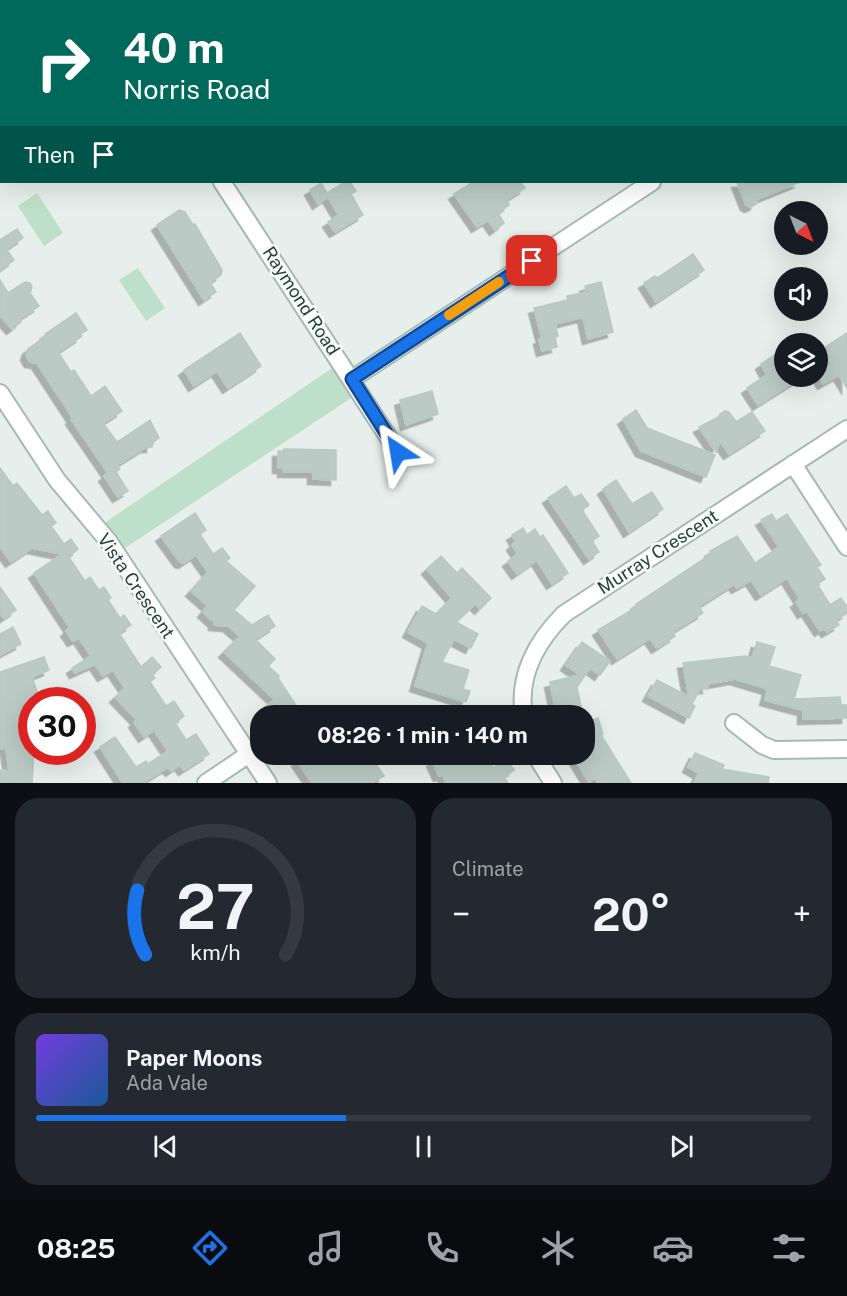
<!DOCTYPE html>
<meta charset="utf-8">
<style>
:root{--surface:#171b24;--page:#242831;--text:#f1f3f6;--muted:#9ea1a6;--line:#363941;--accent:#1a73e8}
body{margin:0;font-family:"Public Sans",sans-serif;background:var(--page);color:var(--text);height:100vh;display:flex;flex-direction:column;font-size:22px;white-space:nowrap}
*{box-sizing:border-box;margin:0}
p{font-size:20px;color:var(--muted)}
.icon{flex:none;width:33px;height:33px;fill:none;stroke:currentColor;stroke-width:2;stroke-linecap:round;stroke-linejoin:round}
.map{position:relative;height:783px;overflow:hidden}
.drawer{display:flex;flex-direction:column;gap:15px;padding:15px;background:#0d0f14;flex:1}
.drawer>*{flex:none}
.top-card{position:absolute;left:0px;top:0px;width:848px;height:183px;box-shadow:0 6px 24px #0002;background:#00695c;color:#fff;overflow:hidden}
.needle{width:39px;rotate:138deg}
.controls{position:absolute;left:774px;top:201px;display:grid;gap:12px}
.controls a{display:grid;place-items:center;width:54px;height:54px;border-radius:50%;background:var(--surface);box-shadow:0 6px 24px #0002;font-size:30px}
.speed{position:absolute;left:18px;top:687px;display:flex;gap:12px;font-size:30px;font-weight:700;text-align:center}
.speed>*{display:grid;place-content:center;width:78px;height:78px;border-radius:50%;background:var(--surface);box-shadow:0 6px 24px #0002;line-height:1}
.speed .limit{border:9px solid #d22;background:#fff;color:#111}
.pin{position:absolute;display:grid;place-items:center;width:51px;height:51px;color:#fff;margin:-26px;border-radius:12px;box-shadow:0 3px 9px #0006}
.me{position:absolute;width:66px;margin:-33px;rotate:327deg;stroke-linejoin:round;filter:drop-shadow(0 0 4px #0008)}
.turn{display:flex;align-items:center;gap:21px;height:126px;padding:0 24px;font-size:27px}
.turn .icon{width:78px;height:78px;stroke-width:2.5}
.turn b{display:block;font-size:42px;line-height:51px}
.then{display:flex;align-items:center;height:57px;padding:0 24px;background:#0003;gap:12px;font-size:22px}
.big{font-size:45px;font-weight:700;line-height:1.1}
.drawer .widget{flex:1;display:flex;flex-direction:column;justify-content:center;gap:9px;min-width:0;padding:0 21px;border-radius:24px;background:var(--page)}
.drawer .dial{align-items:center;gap:0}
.dial svg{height:156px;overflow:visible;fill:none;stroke:var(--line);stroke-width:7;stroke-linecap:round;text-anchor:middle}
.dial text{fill:var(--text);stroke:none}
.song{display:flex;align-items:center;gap:18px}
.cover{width:72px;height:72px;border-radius:9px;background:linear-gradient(135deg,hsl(260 70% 55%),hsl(210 70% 35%))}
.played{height:6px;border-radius:3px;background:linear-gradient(90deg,var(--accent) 40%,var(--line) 40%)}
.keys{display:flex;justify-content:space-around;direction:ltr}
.heat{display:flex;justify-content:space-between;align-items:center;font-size:33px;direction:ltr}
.drawer .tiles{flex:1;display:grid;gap:15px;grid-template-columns:1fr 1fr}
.widget:last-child{grid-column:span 2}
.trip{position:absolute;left:250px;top:705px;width:345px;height:60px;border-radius:24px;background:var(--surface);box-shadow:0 6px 24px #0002;font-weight:700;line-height:60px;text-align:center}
.menu{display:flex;height:96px;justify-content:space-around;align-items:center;background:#090b0e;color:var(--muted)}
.menu .icon{width:42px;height:42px}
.menu .selected{color:var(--accent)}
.menu b{font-size:27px;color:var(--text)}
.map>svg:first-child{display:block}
.green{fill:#bfe0c8}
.building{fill:#bbcac4;stroke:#b8c9c2;stroke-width:1.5;filter:url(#shadow)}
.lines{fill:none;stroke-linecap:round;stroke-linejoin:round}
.minor-casing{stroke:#a8b8b2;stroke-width:20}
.minor{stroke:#fff;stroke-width:16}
.route-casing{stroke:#114b97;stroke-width:15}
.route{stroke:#1a73e8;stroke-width:10}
.slow{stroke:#f59e0b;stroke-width:10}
.labels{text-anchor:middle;stroke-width:5;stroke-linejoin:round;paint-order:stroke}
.street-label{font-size:18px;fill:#24423a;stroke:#f7fbf9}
</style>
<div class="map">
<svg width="847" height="783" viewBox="0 0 847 783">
<defs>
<filter id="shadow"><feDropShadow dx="-5.5" dy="5.5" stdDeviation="0" flood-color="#0004"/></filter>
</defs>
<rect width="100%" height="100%" fill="#e6efeb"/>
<g class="green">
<path d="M37 193 63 233 44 246 18 206Z"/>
<path d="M138 268 165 308 146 321 119 280Z"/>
<path d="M341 362 360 392 116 554 97 528Z"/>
</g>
<g class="building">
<path d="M345 182H350L356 191 351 194 363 215 335 232 328 222 339 215 328 197 318 204 310 190 321 183 327 193Z"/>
<path d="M473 182H520L525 188 506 200 509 205 498 213 504 223 495 230 488 220 477 227 454 194Z"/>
<path d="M737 182H800L758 199 755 205 750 207 746 205Z"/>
<path d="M179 210 185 212 193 225 195 224 222 270 221 275 210 282 216 292 204 300 157 225Z"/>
<path d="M17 229 23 238 6 249 14 260 0 270V240Z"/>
<path d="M693 254 704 270 656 302 644 283 655 276 657 278Z"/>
<path d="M0 280 8 293 25 282 30 283 32 287 30 293 39 306 21 318V322L12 329 0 316Z"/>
<path d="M601 282 613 332 588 339 583 317 555 324 558 336 555 337 557 347 542 351 539 339 542 338 534 308 568 300 567 296 587 292 585 286Z"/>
<path d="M76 313 87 330 80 334 81 337 58 352 71 372 74 370 91 396 105 386 122 411 103 423 117 442 150 420 159 438 152 443V447H146L117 465 120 469 116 472 128 491 118 497 104 476 108 473 71 419 73 418 52 386 37 363 30 362 26 355 28 349 46 336 45 334Z"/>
<path d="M240 333 261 366 228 388 217 371 194 386 184 370Z"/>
<path d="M847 333V388L839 375 823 384 818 375V352Z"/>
<path d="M784 349V376H804L758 405 747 388 767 375 761 364Z"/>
<path d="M432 391 438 414 406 425 400 400Z"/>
<path d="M636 410 647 428 715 455 706 477 641 451 623 419Z"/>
<path d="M725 411 729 412 736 422 752 412 765 431 729 454 720 441 716 452 699 427 719 417 720 414Z"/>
<path d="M284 449 336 450V480L313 479V472H283V468H278V451H284Z"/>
<path d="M0 468 13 486 17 483 42 515 48 511 56 523 51 526 64 544 71 539 78 549 71 555H68L72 562 85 581 90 577 99 590 104 587 111 598 108 600 120 618 124 615 131 625 119 633 141 667 152 657 161 667 152 675 155 678 150 682 166 706 174 701 184 716 175 723 186 740 196 734 209 754 184 770 180 765 171 771 168 767 143 783H123L100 747 115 737 136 767 146 761 148 764 168 751 154 730 144 737 134 722 137 720 115 697 125 688 113 670 103 676 95 664 75 673 72 668 91 656 79 638 73 641 66 631 70 628 34 573 62 554 32 548 11 562 0 547Z"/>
<path d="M616 480 632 504 652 492 663 509 629 532 603 489Z"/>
<path d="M566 486 574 498 581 494 589 505 582 510 599 536 592 541 599 552 589 559 548 498Z"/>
<path d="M195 513 206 530 200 534 213 554 222 548 230 558 226 561 255 586 234 610 252 625 268 615 275 626 255 639 275 659 268 666 279 676 278 678 303 716H270L264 707 275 700 224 652 240 636 228 626 214 625V622L203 612 208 606 191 591 208 572 196 555 184 563 180 562 161 536Z"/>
<path d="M772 514 776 521 787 514 821 565 817 567 825 579 817 584 830 605 841 598 847 607V613L836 620 839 625 827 632 824 628 820 631 807 611 803 613 796 602 800 599 787 578 761 595 751 580 737 588 734 584 699 606 703 613 672 632 675 636 657 648 650 638 617 659 598 630 637 607 636 604 711 554 710 551 737 536 755 563 779 547 761 520Z"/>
<path d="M523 528 527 535 535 529 540 537 543 535 568 573 552 584 537 560 517 574 508 561 518 554 512 545 516 541 512 535Z"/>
<path d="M441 556 457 573 462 568 491 598 480 609 475 604 456 622 478 634 471 648 454 639 442 662 469 670 463 689 470 691 466 702 415 686 428 643 408 632 422 606 436 614 452 598 427 569Z"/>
<path d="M0 587 16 610 4 618 0 613Z"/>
<path d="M13 627 21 644 0 655V634Z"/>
<path d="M582 642 610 661 600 675 590 668 577 687 583 716H557L550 682 580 675 566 665Z"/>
<path d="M757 642 775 647 769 666 801 675 794 699 840 697 841 705H847V718L803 719V710L765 700 768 689 735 679 707 684 708 688 700 689 692 704 695 706 689 718 648 696 657 680 689 697 683 663 745 656 752 658Z"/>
<path d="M44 657 49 670 32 677 40 700H32V752H34L32 783H0V770L9 771 6 748 0 749V672Z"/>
<path d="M598 718 603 734 601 735 631 783H598L595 778 589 782 572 754H585V723Z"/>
<path d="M695 753 724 765 722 769 769 777 768 783H694L699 773 688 767Z"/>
<path d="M295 754H369L384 776 372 783H312L297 761 299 760Z"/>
<path d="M449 754H488L493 768 507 759 514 770 504 777 508 783H446L443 775 439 776 432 761Z"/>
</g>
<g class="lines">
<g class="minor-casing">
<g id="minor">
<path d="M115 2 118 0"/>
<path d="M846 54 847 53"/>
<path d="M222 182 398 452"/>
<path d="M352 379 652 182"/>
<path d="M0 393 57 480 109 542 268 783"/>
<path d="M793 464 847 547"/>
<path d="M524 716C517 676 537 641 564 614L847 429"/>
<path d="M734 723 762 745 774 750 847 749"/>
<path d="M535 754 553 783"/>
<path d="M206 783 249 754"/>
</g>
</g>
<use href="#minor" class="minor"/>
</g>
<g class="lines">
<g class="route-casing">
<path id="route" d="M398 452 352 379 532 261"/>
</g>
<use href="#route" class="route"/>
<path class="slow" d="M449 315 499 282"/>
</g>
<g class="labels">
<g class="street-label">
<text transform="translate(301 301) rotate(57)" y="6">Raymond Road</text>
<text transform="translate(658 552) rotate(-33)" y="6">Murray Crescent</text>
<text transform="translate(136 586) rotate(56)" y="6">Vista Crescent</text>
</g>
</g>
</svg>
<div class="controls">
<a><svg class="needle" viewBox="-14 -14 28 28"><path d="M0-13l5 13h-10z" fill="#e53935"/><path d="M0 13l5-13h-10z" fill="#9ea1a6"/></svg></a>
<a><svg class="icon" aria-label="sound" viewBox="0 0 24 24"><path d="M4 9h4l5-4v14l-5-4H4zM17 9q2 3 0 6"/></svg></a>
<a><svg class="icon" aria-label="layers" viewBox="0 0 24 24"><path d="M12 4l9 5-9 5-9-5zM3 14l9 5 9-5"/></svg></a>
</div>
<div class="speed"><div class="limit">30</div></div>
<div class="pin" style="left:532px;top:261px;background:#d93025"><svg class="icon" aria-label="arrive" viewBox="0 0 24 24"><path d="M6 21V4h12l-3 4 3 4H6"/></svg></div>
<svg class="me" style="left:398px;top:452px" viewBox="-20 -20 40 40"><path d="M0-17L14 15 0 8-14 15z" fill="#1a73e8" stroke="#fff" stroke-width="4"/></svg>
<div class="trip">08:26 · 1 min · 140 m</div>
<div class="top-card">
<div class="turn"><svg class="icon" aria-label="right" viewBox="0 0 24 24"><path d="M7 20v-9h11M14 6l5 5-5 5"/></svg><div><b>40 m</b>Norris Road</div></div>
<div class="then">Then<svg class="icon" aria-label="arrive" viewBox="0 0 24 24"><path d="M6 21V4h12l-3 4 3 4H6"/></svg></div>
</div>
</div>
<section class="drawer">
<div class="tiles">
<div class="widget dial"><svg viewBox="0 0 100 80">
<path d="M14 69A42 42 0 1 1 86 69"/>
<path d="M14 69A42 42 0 0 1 10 36" stroke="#1a73e8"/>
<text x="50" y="56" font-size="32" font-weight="700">27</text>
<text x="50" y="72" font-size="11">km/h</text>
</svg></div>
<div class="widget"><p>Climate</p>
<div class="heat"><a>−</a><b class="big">20°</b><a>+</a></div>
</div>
<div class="widget">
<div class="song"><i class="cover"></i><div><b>Paper Moons</b><p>Ada Vale</p></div></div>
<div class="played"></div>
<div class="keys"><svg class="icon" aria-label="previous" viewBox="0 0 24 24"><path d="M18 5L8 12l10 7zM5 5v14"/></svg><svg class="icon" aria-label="pause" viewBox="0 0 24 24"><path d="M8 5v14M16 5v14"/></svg><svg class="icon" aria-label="next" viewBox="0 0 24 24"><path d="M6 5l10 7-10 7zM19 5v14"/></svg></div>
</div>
</div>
</section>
<nav class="menu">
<b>08:25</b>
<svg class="icon selected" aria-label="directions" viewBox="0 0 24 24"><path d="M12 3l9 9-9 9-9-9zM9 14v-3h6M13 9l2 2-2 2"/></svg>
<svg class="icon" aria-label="music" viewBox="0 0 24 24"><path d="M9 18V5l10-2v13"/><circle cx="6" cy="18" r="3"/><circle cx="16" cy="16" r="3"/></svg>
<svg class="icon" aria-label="phone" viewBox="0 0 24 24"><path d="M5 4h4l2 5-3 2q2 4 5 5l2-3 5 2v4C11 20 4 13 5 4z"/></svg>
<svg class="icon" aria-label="climate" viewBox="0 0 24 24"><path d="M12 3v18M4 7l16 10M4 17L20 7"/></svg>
<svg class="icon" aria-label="car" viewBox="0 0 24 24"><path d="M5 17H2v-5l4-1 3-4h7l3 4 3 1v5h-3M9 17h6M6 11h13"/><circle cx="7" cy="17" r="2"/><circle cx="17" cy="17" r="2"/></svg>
<svg class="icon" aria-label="filters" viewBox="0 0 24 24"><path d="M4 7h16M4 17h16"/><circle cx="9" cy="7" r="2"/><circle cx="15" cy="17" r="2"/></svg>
</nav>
